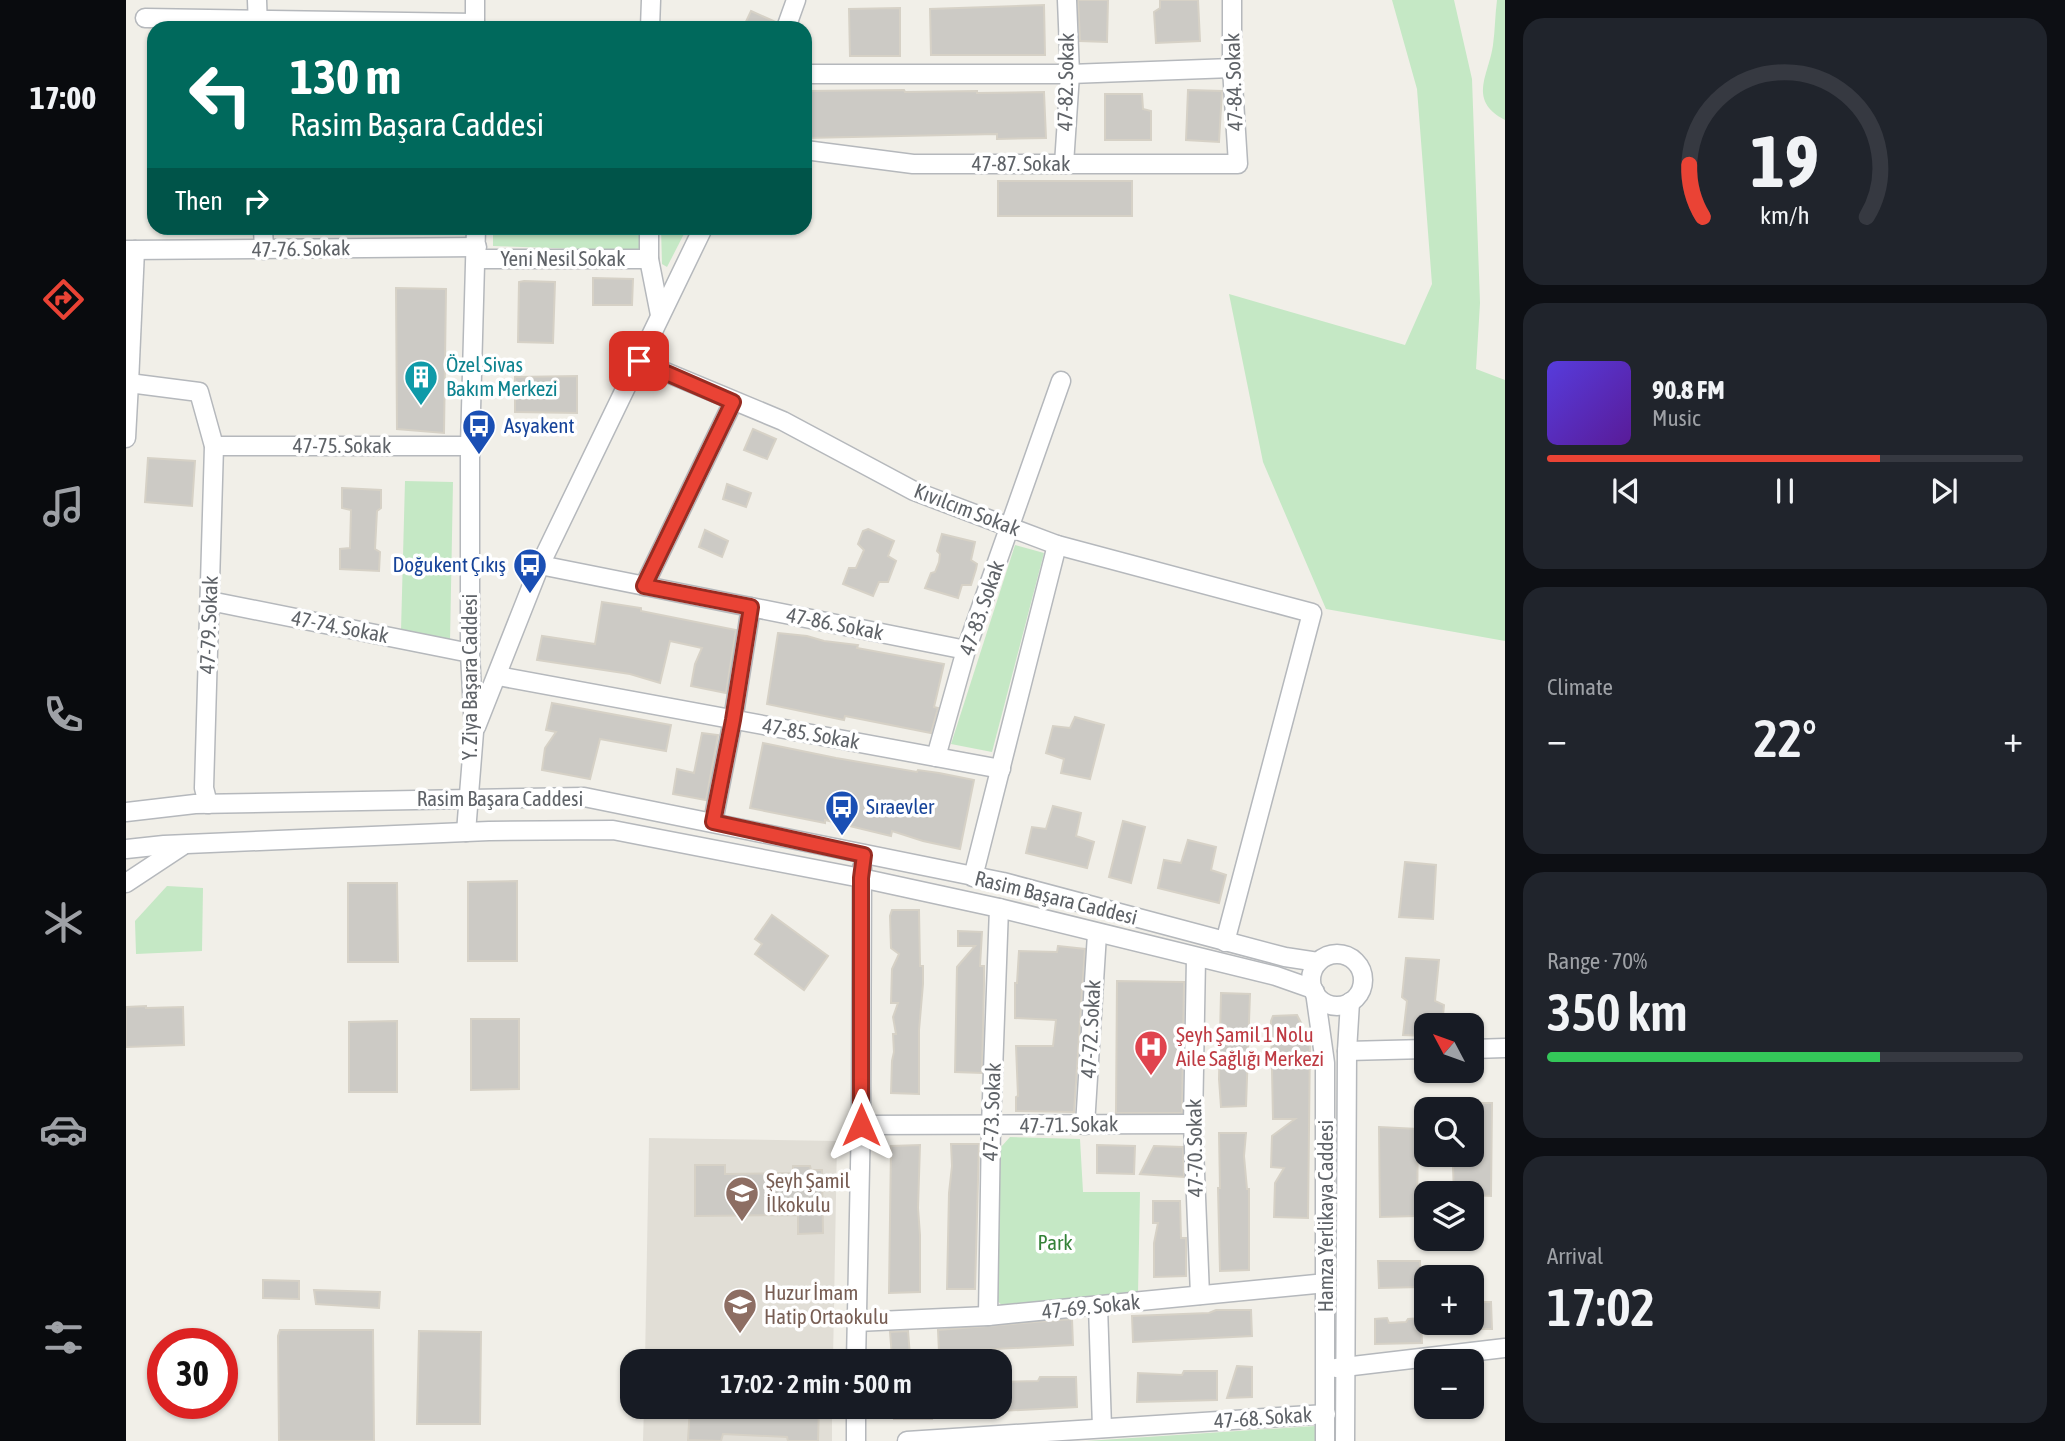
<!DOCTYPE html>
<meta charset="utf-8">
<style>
:root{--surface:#171b24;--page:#20242c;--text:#f1f3f6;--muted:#9ea1a6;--line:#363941;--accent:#ea4335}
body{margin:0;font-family:"Asap Condensed",sans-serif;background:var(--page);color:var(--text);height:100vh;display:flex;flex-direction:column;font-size:26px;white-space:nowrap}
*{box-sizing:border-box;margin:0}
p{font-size:23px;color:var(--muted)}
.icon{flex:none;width:38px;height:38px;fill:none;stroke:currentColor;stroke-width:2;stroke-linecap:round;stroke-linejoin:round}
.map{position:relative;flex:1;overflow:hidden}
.details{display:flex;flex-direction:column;gap:18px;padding:18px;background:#0d0f14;width:560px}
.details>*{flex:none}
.top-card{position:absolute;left:21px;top:21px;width:665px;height:214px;border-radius:21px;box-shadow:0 2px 5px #0004;background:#00695c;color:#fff;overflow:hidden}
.needle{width:46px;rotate:311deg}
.buttons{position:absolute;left:1288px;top:1013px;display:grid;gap:14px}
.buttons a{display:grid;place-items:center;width:70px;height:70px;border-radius:14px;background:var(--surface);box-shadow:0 2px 5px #0004;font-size:35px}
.speed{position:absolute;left:21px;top:1328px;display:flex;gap:14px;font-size:35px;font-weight:700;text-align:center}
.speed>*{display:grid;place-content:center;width:91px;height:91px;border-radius:50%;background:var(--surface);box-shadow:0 2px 5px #0004;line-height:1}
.speed .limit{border:10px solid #d22;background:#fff;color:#111}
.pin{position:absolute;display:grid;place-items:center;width:60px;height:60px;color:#fff;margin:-30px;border-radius:14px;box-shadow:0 4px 10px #0006}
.me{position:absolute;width:77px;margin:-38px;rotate:0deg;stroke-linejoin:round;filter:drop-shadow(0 0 5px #0008)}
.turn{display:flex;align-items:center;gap:24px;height:147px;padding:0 28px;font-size:32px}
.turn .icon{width:91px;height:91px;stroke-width:2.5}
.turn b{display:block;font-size:49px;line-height:60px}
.then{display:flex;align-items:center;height:66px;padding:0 28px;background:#0003;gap:14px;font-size:26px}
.big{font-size:52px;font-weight:600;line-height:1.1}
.details .widget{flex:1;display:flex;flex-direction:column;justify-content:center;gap:10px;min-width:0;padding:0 24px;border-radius:21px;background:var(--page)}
.details .dial{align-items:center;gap:0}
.dial svg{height:182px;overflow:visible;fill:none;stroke:var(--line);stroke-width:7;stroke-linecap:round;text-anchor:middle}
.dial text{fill:var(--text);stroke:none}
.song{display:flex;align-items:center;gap:21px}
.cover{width:84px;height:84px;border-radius:10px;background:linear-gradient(135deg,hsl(250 70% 55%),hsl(270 70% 35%))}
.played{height:7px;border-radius:4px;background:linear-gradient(90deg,var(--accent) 70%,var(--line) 70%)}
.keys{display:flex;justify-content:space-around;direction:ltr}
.heat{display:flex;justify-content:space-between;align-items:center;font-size:38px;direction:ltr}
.charge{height:10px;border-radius:5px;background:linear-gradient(90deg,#34c759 70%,var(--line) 0)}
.trip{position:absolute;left:494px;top:1349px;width:392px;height:70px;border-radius:21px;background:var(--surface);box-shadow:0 2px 5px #0004;font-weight:600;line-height:70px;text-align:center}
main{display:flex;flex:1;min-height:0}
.menu{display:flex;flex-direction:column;width:126px;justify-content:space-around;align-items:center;background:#090b0e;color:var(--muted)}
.menu .icon{width:49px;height:49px}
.menu .on{color:var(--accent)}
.menu b{font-size:32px;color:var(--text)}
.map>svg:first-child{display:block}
.education{fill:#e1ded6}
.green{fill:#c5e8c5}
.building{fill:#cccac5;stroke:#d6d1c6;stroke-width:2}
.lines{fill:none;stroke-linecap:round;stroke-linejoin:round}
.minor-casing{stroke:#b5b8bc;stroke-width:21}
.minor{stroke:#fff;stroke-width:18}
.route-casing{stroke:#982c22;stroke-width:18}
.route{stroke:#ea4335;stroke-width:12}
.labels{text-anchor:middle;stroke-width:7;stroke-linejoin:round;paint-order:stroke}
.street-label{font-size:21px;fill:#5f6368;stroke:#fff}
.culture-label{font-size:21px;fill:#0d838f;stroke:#fff;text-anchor:start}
.transit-label{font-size:21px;fill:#164399;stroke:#fff;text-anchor:start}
.health-label{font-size:21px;fill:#be3a42;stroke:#fff;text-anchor:start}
.education-label{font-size:21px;fill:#785e54;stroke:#fff;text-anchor:start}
.park-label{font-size:21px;fill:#348238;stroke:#fff}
</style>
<main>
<nav class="menu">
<b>17:00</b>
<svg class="icon on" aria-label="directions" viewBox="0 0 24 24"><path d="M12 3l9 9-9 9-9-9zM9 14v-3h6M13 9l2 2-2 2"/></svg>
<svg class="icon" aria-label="music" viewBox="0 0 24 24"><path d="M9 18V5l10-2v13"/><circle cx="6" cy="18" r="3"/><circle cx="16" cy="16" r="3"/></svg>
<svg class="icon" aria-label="phone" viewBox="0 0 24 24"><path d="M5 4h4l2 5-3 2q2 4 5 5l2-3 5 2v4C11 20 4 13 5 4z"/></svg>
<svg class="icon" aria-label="climate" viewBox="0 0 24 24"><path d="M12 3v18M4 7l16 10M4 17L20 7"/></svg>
<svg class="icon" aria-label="car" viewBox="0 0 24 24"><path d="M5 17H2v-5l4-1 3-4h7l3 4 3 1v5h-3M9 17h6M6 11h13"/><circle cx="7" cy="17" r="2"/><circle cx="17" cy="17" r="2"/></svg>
<svg class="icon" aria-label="filters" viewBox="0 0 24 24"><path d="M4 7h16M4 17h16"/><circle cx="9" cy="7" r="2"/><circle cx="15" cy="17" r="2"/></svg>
</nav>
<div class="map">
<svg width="1379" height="1441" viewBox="0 0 1379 1441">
<rect width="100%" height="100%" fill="#f1efe8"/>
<g class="education">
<path d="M523 1138 711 1141 707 1361 519 1362Z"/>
<path d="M518 1407H706V1441H517Z"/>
</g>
<g class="green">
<path d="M1266 0H1328L1346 79 1354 303 1350 369 1379 380V641L1200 609 1137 462 1103 294 1279 345 1306 284 1291 89Z"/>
<path d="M1371 0H1379V120C1341 100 1363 75 1367 45 1369 31 1369 15 1371 0Z"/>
<path d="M367 228H515L514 251 367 246Z"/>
<path d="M535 228H561L541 267 536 264Z"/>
<path d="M279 481 327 482 324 642 275 631Z"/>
<path d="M889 545 918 553 866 752 825 744Z"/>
<path d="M41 886 77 888 76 951 10 954 9 921Z"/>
<path d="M884 1137 954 1139 957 1192H1014L1012 1294 877 1306 869 1299 875 1147Z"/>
<path d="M1190 1426 1192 1441H960Z"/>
</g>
<g class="building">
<path d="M952 0H982L981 42 954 41Z"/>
<path d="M1034 0H1072L1074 41 1030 43 1028 12 1034 8Z"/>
<path d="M918 5 919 55H805L804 9Z"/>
<path d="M774 8V56H724L723 9Z"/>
<path d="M625 11 650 22 649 28H617Z"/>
<path d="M778 90 779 92 851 91V93L918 92 920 138 871 139V134L679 138V91Z"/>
<path d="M1062 90 1096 91 1093 142 1060 140Z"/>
<path d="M979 94H1016L1017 109 1025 111V140H979Z"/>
<rect x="872" y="181" width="134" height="35"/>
<path d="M467 278 507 279 506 305H467Z"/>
<path d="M398 281 429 282 427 343 392 342 393 282Z"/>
<path d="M270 288 320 289 318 433 271 429Z"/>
<path d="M451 376V413L389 412V377Z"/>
<path d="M627 429 650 439 641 459 618 450Z"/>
<path d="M22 458 69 461 66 506 19 502Z"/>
<path d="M601 484 625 493 620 507 597 499Z"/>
<path d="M216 488 255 490V508L251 511 249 549 254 552 253 571 214 569V549L224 548 225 510 216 508Z"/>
<path d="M742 529 768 541 762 556 770 561 762 582H753L747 596 717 584 723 568H730L738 550 732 544 737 531Z"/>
<path d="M579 530 602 541 596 557 573 547Z"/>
<path d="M816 534 849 542 845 560 851 564 850 569 845 585H836L832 598 799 588 805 573 809 572 813 562 814 554 811 551Z"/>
<path d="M476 602 515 608V611L610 630 600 693 565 686 569 664 576 648 544 641 534 683 504 674 411 660 416 636 469 644Z"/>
<path d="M652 633 681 636 698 641 732 645 731 648 818 664 808 707 812 708 805 733 719 716 718 720 641 704Z"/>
<path d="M426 703 545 725 540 751 474 739 464 779 416 770 419 748 430 732 420 730Z"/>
<path d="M949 717 978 725 964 779 935 773 938 759 920 753 927 726 944 728Z"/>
<path d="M576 733 592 735 580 800 547 794 551 769 568 773Z"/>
<path d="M637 743 710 758 791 772 792 770 813 773 848 780 834 849 797 841 766 831 765 836 699 820V823L624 808Z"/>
<path d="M927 806 955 813 950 836 968 842 961 868 900 853 906 827 920 829Z"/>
<path d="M997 821 1019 827 1005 883 983 877Z"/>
<path d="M1062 840 1090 847 1085 870 1100 875 1093 903 1032 888 1038 860 1055 863Z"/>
<path d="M1279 862 1310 865 1307 919 1273 917Z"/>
<path d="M391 881V961H342V882Z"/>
<path d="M222 883H271L272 962H222Z"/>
<path d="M766 910H793L794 966H797V984L793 1030V1094L765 1093 766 1061 768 1052 767 1034H770L767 1017 772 1003H765L766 969 773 954 765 948 764 916Z"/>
<path d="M646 915 702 956 678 990 629 954 636 944 629 939Z"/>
<path d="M832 931 856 932 854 966H858V984L856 1073 829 1072 831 967 849 946H832Z"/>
<path d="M932 946 959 949 948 1112 890 1111V1097L892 1096 890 1046H927L930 1020 889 1018V983H891L893 951 931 952Z"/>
<path d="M1280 958 1313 960 1309 1001 1318 1005 1316 1026H1300V1036L1277 1035 1281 1001 1276 997Z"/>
<path d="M991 981 1058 982 1056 1113H990Z"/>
<path d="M1095 993 1124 994 1120 1106 1095 1107 1093 1079Z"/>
<path d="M20 1006V1008L57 1007 58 1045 0 1047V1007Z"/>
<path d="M1171 1015 1184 1040 1182 1218 1148 1217 1149 1183 1158 1168 1145 1167 1146 1136 1169 1119H1147L1145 1021 1147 1016Z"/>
<path d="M345 1019H393V1089L345 1090Z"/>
<path d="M271 1021V1092H223V1022Z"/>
<path d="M1346 1103H1366L1365 1196 1328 1194 1327 1166H1346Z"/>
<path d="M1253 1127 1292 1129 1291 1216 1254 1217Z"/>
<path d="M1093 1133H1120L1118 1156 1121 1189H1123V1270L1094 1271 1092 1188H1094Z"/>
<path d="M825 1144H853L849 1289H821L823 1193 826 1166Z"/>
<path d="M794 1145 792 1208 794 1235V1292L763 1293 765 1146Z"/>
<path d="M971 1145 1009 1146 1008 1174 971 1173Z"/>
<path d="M1028 1146 1057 1147 1058 1177 1014 1174Z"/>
<path d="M569 1165H599V1174L667 1173V1166H684L685 1170H696L697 1233 672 1234V1215L569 1216Z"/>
<path d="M1027 1201H1054L1055 1238H1060V1276L1028 1277V1243L1032 1223H1027Z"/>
<path d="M1252 1261H1294L1295 1287 1253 1288Z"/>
<path d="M137 1280 173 1281V1299L137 1298Z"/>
<path d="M188 1290 254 1292 253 1308 190 1304Z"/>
<path d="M1346 1302H1365L1366 1329H1346Z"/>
<path d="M1090 1310H1125L1126 1336 1007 1342 1006 1316 1083 1313Z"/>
<path d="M1261 1318 1263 1323 1280 1322 1282 1319 1295 1318 1296 1343 1249 1344V1319Z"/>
<path d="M946 1319 947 1345 813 1352 812 1330Z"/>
<path d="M154 1330H247L248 1441H153L152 1336Z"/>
<path d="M293 1331 355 1332 354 1424H291Z"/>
<path d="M782 1331 784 1356 766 1357 764 1332Z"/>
<path d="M1111 1366 1126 1367V1397L1101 1398Z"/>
<path d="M1058 1371H1091V1400L1011 1402 1012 1373 1056 1375Z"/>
<path d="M914 1377H950L951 1407 873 1411V1382L912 1381Z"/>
<path d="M564 1407H693L692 1441H662L661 1437 597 1434 595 1441 562 1440Z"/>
<path d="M768 1407H805L806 1419H768Z"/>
</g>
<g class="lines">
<g class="minor-casing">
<g id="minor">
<path d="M131 0 132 28"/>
<path d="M349 0V28"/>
<path d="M19 18 349 23"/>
<path d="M524 28 525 0"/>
<path d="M660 28 670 0"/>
<path d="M679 74H944L1106 68"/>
<path d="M679 150 787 164H1112L1106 68V0"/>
<path d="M938 164 944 74 941 0"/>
<path d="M137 228 138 250"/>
<path d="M523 228V259L534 315"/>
<path d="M0 250 351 247"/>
<path d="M351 259H523"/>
<path d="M513 361 657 421 788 491 931 545 1186 613 1099 942"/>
<path d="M3 383 9 250"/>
<path d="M0 438 3 383 73 392 88 446 78 788 82 804"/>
<path d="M88 446H344"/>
<path d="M414 565 840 650"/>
<path d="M518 586 607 402"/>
<path d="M84 601 344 653"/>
<path d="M372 676 875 769"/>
<path d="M350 727 414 565 577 228"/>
<path d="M810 757 840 650 935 381"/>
<path d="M0 812 69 804 458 797 877 882 1159 957 1192 962"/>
<path d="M587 822 607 720 625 607"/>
<path d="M340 832 348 732 344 653V446L350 228"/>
<path d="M0 849 38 845 363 831 487 830 735 878 873 908 1150 976 1187 989"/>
<path d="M847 877 931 545"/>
<path d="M0 883 56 846"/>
<circle cx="1211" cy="980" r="26"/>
<path d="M1070 958 1067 1124 1074 1295"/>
<path d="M1189 992 1199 1063V1441"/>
<path d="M1346 1049 1379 1048"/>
<path d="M1221 1051 1300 1049"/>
<path d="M735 1125 1067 1124"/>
<path d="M959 1125 971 934"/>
<path d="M972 1306 976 1428"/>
<path d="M862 1316 865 1126 873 908"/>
<path d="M730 1322 862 1316 1200 1283"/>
<path d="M730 1362 735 1118 736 868"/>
<path d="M1210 1368 1379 1348"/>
<path d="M730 1441V1407"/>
<path d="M781 1441 1200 1414"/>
<path d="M1219 1441 1221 1051 1224 1002"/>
</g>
</g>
<use href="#minor" class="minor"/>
</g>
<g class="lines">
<g class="route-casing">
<path id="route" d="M513 361 607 402 518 586 625 607 607 720 587 822 738 855 735 878V1125"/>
</g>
<use href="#route" class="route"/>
</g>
<defs>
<g id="building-pin" transform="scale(1.75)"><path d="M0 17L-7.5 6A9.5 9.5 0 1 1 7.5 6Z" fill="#0f9aa8" stroke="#fff"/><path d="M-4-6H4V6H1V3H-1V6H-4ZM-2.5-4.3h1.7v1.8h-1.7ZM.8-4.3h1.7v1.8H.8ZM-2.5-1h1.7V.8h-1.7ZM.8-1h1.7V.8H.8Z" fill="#fff"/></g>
<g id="bus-pin" transform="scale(1.75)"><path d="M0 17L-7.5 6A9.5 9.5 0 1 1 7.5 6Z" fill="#1a4fb4" stroke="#fff"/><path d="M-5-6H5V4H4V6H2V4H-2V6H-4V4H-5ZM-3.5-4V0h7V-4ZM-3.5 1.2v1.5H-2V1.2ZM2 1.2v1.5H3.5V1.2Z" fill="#fff"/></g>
<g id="hospital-pin" transform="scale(1.75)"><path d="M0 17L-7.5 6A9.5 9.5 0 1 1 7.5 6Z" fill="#e0444e" stroke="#fff"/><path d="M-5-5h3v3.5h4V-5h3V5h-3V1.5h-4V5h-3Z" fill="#fff"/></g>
<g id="school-pin" transform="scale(1.75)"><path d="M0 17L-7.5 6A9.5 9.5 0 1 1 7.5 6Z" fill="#8d6e63" stroke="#fff"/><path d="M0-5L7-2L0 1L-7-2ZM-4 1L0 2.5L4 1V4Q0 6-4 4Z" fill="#fff"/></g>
</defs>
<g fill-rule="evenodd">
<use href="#building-pin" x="295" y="377"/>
<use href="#bus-pin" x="353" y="426"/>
<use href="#bus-pin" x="404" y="565"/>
<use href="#bus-pin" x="716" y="807"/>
<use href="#hospital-pin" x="1025" y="1047"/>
<use href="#school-pin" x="616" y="1193"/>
<use href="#school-pin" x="614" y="1305"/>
</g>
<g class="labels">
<g class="street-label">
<text transform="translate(940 82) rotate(-89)" y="7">47-82. Sokak</text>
<text transform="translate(1108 82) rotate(-92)" y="7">47-84. Sokak</text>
<text x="895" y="171">47-87. Sokak</text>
<text transform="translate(175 249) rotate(-1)" y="7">47-76. Sokak</text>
<text x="437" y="266">Yeni Nesil Sokak</text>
<text x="216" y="453">47-75. Sokak</text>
<text transform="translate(841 510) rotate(21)" y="7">Kıvılcım Sokak</text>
<text transform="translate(856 608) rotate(-71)" y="7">47-83. Sokak</text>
<text transform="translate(709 624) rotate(11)" y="7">47-86. Sokak</text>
<text transform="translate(83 625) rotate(-88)" y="7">47-79. Sokak</text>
<text transform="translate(214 627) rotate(11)" y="7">47-74. Sokak</text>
<text transform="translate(344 677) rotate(-90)" y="7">Y. Ziya Başara Caddesi</text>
<text transform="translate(685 734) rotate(10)" y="7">47-85. Sokak</text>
<text x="374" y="806">Rasim Başara Caddesi</text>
<text transform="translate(930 898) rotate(14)" y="7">Rasim Başara Caddesi</text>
<text transform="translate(965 1029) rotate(-87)" y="7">47-72. Sokak</text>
<text transform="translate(866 1112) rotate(-88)" y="7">47-73. Sokak</text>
<text transform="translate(943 1125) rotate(-1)" y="7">47-71. Sokak</text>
<text transform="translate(1069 1148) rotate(-91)" y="7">47-70. Sokak</text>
<text transform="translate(1200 1216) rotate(-90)" y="7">Hamza Yerlikaya Caddesi</text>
<text transform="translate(965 1307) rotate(-6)" y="7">47-69. Sokak</text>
<text transform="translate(1137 1418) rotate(-4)" y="7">47-68. Sokak</text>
</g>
<g class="culture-label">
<text x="320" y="372">Özel Sivas<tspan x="320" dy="24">Bakım Merkezi</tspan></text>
</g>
<g class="transit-label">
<text x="378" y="433">Asyakent</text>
<text x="380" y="572" text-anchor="end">Doğukent Çıkış</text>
<text x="740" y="814">Sıraevler</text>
</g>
<g class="health-label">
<text x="1050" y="1042">Şeyh Şamil 1 Nolu<tspan x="1050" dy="24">Aile Sağlığı Merkezi</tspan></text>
</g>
<g class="education-label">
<text x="640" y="1188">Şeyh Şamil<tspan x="640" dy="24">İlkokulu</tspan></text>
<text x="638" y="1300">Huzur İmam<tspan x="638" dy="24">Hatip Ortaokulu</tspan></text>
</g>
<g class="park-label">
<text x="929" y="1250">Park</text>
</g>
</g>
</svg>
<div class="buttons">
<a><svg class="needle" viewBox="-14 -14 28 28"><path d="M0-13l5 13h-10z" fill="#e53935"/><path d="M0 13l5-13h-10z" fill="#9ea1a6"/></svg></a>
<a><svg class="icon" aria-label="search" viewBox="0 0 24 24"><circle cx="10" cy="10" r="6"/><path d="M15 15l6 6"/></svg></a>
<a><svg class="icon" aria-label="layers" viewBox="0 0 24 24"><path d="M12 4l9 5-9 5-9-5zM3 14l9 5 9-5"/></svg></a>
<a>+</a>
<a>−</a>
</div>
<div class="speed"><div class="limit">30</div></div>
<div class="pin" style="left:513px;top:361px;background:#d93025"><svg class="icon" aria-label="arrive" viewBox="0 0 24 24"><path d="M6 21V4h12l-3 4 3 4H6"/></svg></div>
<svg class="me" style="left:735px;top:1125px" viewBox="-20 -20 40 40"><path d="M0-17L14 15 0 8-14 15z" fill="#ea4335" stroke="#fff" stroke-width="4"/></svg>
<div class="trip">17:02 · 2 min · 500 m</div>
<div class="top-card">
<div class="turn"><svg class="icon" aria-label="left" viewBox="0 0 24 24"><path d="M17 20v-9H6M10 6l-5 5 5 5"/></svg><div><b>130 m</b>Rasim Başara Caddesi</div></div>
<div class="then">Then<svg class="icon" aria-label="right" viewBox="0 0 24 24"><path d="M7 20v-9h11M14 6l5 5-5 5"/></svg></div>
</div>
</div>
<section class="details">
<div class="widget dial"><svg viewBox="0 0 100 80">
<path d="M14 69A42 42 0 1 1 86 69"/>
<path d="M14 69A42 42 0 0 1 8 46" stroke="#ea4335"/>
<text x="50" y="56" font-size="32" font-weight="700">19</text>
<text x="50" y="72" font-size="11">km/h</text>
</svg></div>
<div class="widget">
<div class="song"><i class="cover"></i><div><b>90.8 FM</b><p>Music</p></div></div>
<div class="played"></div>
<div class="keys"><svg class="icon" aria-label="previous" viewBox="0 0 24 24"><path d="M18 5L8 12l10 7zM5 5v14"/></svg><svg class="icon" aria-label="pause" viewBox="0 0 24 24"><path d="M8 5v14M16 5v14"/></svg><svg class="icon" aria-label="next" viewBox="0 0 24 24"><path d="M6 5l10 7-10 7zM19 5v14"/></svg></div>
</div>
<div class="widget"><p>Climate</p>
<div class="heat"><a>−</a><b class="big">22°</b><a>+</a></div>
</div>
<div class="widget"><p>Range · 70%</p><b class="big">350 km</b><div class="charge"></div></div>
<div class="widget"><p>Arrival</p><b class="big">17:02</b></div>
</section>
</main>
